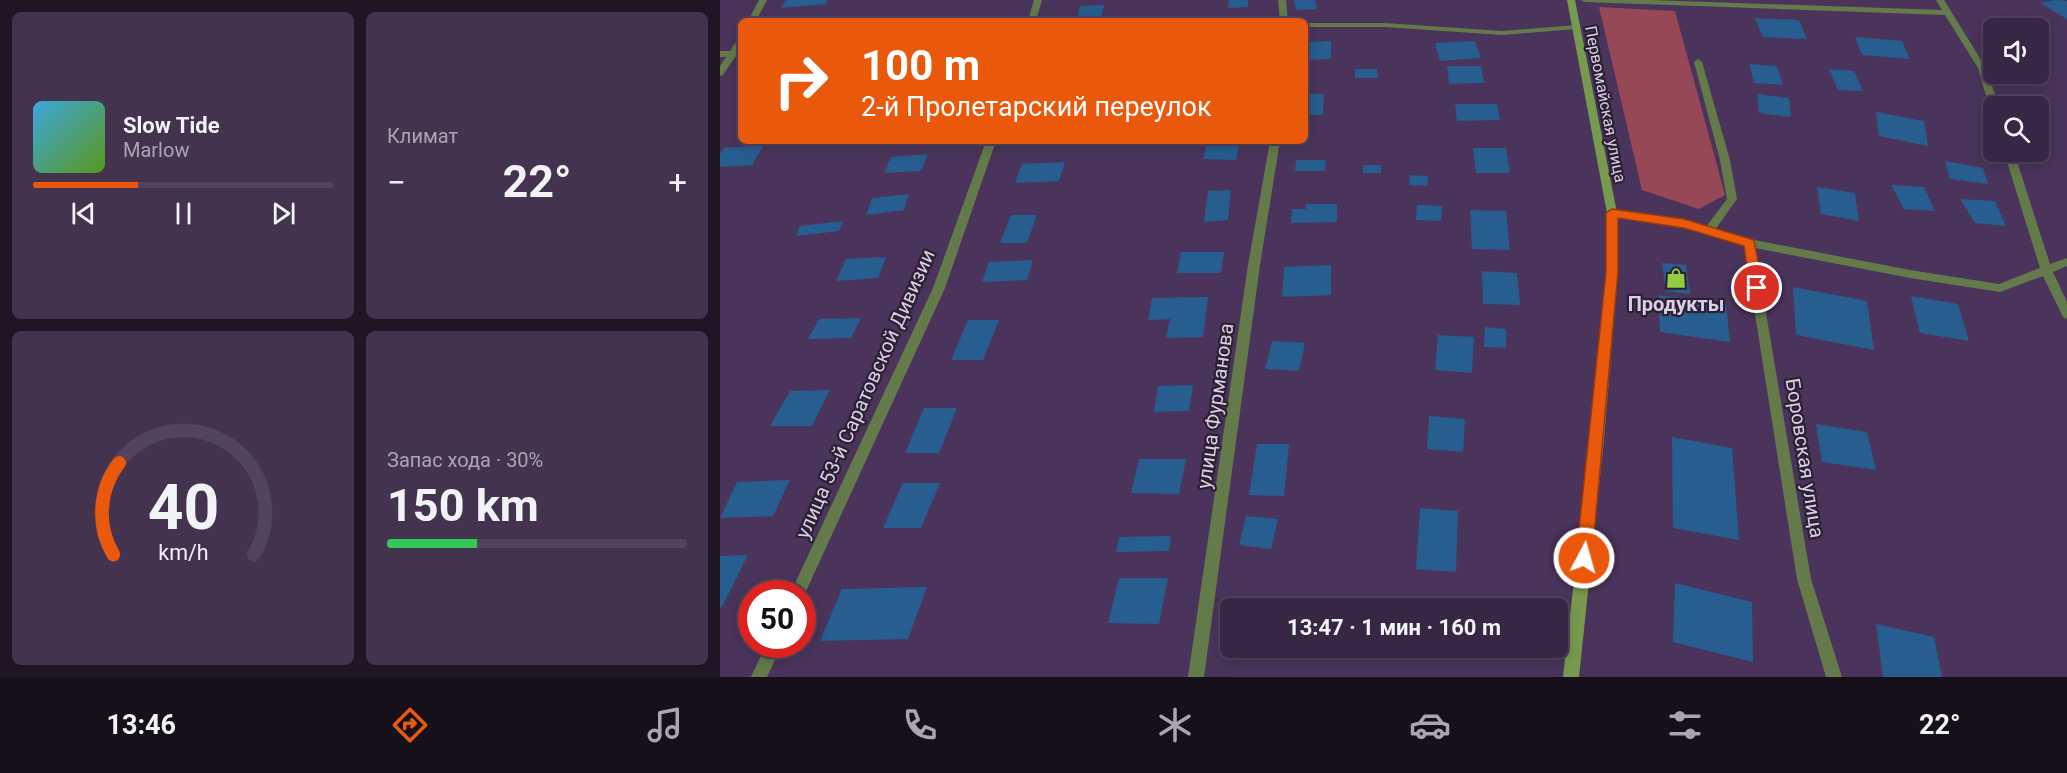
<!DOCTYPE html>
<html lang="ru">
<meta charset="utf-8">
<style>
:root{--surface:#382744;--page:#43334f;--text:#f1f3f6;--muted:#aba5b2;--line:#52445d;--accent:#ea580c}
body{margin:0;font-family:Roboto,sans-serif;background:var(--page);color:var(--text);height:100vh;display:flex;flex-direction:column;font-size:22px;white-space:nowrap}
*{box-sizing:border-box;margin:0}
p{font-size:20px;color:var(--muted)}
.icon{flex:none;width:33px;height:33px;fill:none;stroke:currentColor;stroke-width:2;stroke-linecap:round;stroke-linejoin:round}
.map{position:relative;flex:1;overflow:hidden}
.sheet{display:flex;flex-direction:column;gap:12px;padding:12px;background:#1f1525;width:720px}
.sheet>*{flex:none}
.guide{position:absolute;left:18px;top:18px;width:570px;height:126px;border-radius:9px;box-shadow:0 3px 15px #0003,0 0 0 2px var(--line);background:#ea580c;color:#fff;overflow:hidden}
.tools{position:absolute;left:1263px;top:18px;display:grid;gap:12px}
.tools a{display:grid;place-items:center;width:66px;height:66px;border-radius:9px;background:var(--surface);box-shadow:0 3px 15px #0003,0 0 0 2px var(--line);font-size:30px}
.speed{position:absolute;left:18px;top:580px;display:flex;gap:12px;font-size:30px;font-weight:700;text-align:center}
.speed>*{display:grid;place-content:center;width:78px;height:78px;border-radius:50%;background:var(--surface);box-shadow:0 3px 15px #0003,0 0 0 2px var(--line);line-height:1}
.speed .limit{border:9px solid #d22;background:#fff;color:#111}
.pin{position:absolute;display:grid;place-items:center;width:51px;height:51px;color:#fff;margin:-26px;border:3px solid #fff;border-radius:50%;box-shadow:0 2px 6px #0007}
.me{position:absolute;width:66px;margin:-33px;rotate:6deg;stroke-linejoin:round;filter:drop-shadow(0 0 4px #0008)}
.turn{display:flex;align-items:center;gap:21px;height:126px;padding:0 24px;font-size:27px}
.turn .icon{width:78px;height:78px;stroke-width:2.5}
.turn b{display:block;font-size:42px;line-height:51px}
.big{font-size:45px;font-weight:700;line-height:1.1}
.sheet .widget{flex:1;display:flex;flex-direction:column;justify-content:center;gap:9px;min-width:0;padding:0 21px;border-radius:9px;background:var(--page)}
.sheet .dial{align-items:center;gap:0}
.dial svg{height:156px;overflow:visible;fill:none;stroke:var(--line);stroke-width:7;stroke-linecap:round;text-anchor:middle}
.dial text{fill:var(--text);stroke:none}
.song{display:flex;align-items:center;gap:18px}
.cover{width:72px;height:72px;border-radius:9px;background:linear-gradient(135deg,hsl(200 70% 55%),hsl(90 70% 35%))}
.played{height:6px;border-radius:3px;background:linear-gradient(90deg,var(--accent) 35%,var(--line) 35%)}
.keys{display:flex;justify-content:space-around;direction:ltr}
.heat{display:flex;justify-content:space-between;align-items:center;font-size:33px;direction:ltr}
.charge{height:9px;border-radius:4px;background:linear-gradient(90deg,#34c759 30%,var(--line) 0)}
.sheet .tiles{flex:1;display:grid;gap:12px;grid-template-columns:repeat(2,1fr)}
.trip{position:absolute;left:500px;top:598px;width:348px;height:60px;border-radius:9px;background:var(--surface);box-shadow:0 3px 15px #0003,0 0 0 2px var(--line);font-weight:700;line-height:60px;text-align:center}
.menu{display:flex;height:96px;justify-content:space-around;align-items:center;background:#16101b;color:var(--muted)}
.menu .icon{width:42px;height:42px}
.menu .on{color:var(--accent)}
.menu b{font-size:27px;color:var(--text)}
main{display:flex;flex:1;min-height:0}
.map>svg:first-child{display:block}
.green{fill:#974857}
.building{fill:#275d8f}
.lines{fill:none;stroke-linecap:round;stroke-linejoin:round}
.service{fill:#647a4b;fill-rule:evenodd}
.minor{fill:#647a4b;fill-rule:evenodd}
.secondary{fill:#779b4e;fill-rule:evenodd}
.route{fill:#ea580c;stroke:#983908;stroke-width:1.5}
.labels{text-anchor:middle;stroke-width:4.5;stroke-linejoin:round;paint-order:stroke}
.far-street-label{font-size:16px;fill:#dbcee6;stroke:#2b2133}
.poi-label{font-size:20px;font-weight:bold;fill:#dbcee6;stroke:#2b2133}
.street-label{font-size:20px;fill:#dbcee6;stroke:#2b2133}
</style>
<main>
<section class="sheet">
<div class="tiles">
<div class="widget">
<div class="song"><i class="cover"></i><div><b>Slow Tide</b><p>Marlow</p></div></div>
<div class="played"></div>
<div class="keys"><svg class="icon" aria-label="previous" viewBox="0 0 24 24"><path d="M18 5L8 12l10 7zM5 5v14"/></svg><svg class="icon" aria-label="pause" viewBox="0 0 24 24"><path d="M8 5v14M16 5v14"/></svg><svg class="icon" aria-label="next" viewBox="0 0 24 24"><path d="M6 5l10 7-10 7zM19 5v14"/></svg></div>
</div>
<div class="widget"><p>Климат</p>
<div class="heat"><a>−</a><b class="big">22°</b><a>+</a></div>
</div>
<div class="widget dial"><svg viewBox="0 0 100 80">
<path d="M14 69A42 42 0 1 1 86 69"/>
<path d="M14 69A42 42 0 0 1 17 22" stroke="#ea580c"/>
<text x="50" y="56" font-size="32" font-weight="700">40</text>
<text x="50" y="72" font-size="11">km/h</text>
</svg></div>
<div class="widget"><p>Запас хода · 30%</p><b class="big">150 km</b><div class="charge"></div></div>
</div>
</section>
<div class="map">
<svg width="1347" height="677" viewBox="0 0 1347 677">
<rect width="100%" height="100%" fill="#4a345b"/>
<path class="green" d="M879 7 955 11 1005 195 979 209 922 190Z"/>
<g class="building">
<path d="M66 0H108L105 4 61 8Z"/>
<path d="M509 0H528V7L508 8Z"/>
<path d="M574 0H595L597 9 576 10Z"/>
<path d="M1336 0 1347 1V19L1320 3Z"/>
<path d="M384 5 381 18 357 19 360 6Z"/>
<path d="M1035 18 1079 20 1087 39 1043 37Z"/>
<path d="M1135 37 1182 41 1190 59 1142 55Z"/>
<path d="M611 41V59L585 60V42Z"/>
<path d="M755 41 761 58 720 61 715 43Z"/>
<path d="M1029 64 1057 66 1063 85 1034 83Z"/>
<path d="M727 66H761L764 83 729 84Z"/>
<path d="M635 69H657L658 78H635Z"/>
<path d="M1109 69 1134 71 1143 91 1118 90Z"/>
<path d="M585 94H604L603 115H585Z"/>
<path d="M1037 94 1069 98 1071 117 1039 113Z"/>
<path d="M735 104H777L780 120 737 121Z"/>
<path d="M1156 112 1204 121 1208 146 1159 136Z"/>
<path d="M488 141 520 142 516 160 483 159Z"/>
<path d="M44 145 32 165 0 167V154L4 148Z"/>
<path d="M753 148H786L790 173H756Z"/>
<path d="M208 154 201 171 164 173 171 157Z"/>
<path d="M576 160H606L605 171H575Z"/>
<path d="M1225 161 1263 168 1268 184 1230 179Z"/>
<path d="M345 162 339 181 295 183 302 164Z"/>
<rect x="643" y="165" width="18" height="8"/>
<path d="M690 175 708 176 707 186 689 185Z"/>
<path d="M1171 185 1204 187 1215 211 1184 209Z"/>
<path d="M1097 187 1135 193 1139 221 1101 214Z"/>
<path d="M511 190 508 220 484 222 488 191Z"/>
<path d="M189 194 184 210 146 215 152 198Z"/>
<path d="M1240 199 1275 201 1286 226 1255 223Z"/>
<path d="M586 204H617V222L571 223 572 209H586Z"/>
<path d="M697 205 722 206 721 221 696 220Z"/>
<path d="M750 210 786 211 790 250 752 249Z"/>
<path d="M291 215H317L307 243H280Z"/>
<path d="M123 221 119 231 76 236 80 226Z"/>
<path d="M461 252H504L501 273H457Z"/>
<path d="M166 257 158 278 116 281 126 259Z"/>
<path d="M313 260 307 280 262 282 269 262Z"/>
<path d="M942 263 966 265 970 294 946 291Z"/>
<path d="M611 265V295L562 297 564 267Z"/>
<path d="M762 271 797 273 800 305 763 304Z"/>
<path d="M1073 287 1147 301 1154 350 1076 335Z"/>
<path d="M938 295 1006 304 1010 342 940 332Z"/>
<path d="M1191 296 1238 304 1249 341 1200 333Z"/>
<path d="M488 297 483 337 446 338 450 319 428 320 432 298Z"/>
<path d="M141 318 131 338 88 339 99 319Z"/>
<path d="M248 320H279L263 360H231Z"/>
<path d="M765 327 786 329V348L764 347Z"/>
<path d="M718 335 754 337 752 373 715 370Z"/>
<path d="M552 341 585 343 579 371 545 369Z"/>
<path d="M473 385 469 411 434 412 438 386Z"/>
<path d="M110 390 92 426H50L70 391Z"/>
<path d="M204 408H237L219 453H185Z"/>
<path d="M709 416 745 419 743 452 707 449Z"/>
<path d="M1096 424 1147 432 1156 470 1102 462Z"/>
<path d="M952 437 1012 448 1019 540 953 528Z"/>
<path d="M537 444H569L564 496 529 495Z"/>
<path d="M419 459H466L459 494 411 493Z"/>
<path d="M70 480 53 516 0 518 17 482Z"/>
<path d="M183 483H220L201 528H163Z"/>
<path d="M700 508 738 511 736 572 696 569Z"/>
<path d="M526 516 558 519 551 549 519 545Z"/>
<path d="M451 536 449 551 396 552 399 537Z"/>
<path d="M28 555 2 607 0 608V556Z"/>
<path d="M399 578H448L439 624 388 623Z"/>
<path d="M955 583 1032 602 1033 662 953 642Z"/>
<path d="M207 587 188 639 100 641 122 589Z"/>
<path d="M1156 624 1214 637 1222 677H1163Z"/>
</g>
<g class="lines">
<path class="service" d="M978 59 982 62 1010 160 1017 199 992 234 988 235 983 231 1007 199 1000 160 974 62Z"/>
<g class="minor">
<path d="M39 0H47L36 21H28Z"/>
<path d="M314 0H322L316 21H308Z"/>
<path d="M558 0H566L568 21H560Z"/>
<path d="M861 0H932L1222 10 1216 0H1224L1266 68 1279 106H1274V109L1269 106 1258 68 1225 15 865 2Z"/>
<path d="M585 23H665L782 31 856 25 860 27 856 29 782 35 665 27H585Z"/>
<path d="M21 38V47L18 51 21 52V56L15 57 3 75 0 76V66L6 57H0V51H10L18 39Z"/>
<path d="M266 141H276L225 288 82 600V594H70L213 288Z"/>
<path d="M550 141H560L540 265 484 677H468L528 265Z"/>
<path d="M1284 152H1294L1330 264 1347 258V266L1333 272 1347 302V319L1343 317 1323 276 1280 292 1190 278 1035 248 1091 579 1122 677H1106L1077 579 1024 245 964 227 892 217 887 213 892 209 964 219 1029 239 1190 270 1279 284 1320 268Z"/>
<path d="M46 645H62L47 677H31Z"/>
</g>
<path class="secondary" d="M847 0H855L897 213 898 272 884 439 859 677H843L870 439 886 272 887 213Z"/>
</g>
<path class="route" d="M892 209 964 219 1034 240 1043 288 1037 292 1030 288 1024 246 964 228 898 218V272L872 558 870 564 864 566 858 564 856 558 886 272V213Z"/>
<defs>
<g id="shop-bare" transform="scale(1.62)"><path d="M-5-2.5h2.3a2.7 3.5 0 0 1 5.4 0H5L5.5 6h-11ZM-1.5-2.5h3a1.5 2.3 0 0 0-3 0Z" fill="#92cd3f" stroke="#2b2133" stroke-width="2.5" paint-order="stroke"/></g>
</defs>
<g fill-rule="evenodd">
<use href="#shop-bare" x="956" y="278"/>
</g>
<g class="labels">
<g class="far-street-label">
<text transform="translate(886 104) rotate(79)" y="6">Первомайская улица</text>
</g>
<g class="poi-label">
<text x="956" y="311">Продукты</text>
</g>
<g class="street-label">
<text transform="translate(145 394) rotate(-66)" y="7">улица 53-й Саратовской Дивизии</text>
<text transform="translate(495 406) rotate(-82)" y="7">улица Фурманова</text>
<text transform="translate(1085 458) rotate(81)" y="7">Боровская улица</text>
</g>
</g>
</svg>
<div class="tools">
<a><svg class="icon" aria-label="sound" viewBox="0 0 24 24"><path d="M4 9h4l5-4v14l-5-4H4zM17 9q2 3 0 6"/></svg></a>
<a><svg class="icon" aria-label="search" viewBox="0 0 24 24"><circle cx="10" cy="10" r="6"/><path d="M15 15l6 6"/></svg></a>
</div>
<div class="speed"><div class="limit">50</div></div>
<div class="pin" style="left:1037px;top:288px;background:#d93025"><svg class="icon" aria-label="arrive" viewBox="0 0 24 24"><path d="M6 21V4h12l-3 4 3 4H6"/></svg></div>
<svg class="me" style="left:864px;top:558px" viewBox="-20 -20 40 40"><circle r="17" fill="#ea580c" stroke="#fff" stroke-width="3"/><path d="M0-11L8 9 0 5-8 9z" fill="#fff"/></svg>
<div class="trip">13:47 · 1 мин · 160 m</div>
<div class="guide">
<div class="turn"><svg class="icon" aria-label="right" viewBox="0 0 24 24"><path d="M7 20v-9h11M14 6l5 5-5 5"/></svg><div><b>100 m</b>2-й Пролетарский переулок</div></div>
</div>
</div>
</main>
<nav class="menu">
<b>13:46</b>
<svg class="icon on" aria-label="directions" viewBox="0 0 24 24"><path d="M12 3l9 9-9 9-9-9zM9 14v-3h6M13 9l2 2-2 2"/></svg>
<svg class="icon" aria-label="music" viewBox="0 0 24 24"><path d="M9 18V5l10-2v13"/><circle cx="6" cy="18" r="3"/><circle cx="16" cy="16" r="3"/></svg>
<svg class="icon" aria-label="phone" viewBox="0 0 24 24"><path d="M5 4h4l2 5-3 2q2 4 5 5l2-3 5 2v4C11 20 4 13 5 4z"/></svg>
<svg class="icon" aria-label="climate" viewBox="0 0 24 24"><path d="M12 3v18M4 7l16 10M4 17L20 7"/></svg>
<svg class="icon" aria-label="car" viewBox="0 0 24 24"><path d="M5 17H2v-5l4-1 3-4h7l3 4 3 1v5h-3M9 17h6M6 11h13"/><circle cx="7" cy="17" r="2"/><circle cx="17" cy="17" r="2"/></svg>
<svg class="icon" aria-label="filters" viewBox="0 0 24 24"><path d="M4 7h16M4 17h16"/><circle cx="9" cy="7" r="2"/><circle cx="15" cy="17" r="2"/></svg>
<b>22°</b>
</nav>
